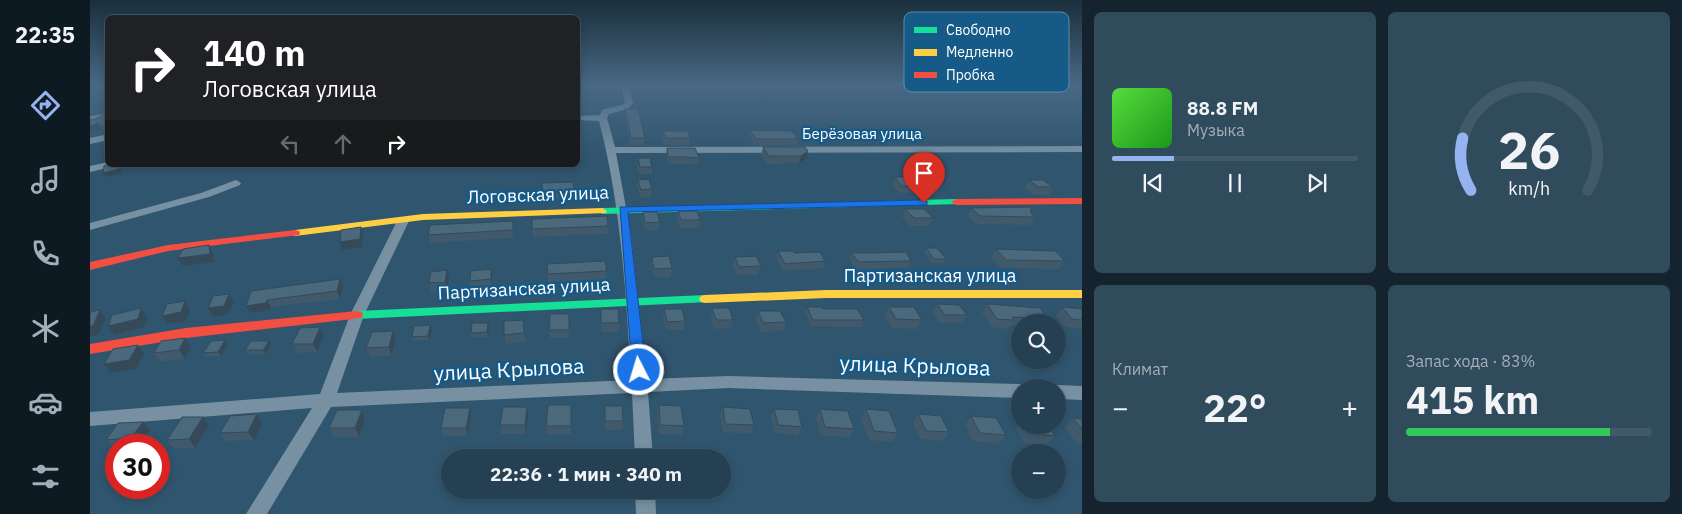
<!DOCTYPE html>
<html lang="ru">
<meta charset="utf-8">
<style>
:root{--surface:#244052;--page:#304b5c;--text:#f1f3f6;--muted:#a3afb8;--line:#415969;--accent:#95b2f1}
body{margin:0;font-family:"IBM Plex Sans",sans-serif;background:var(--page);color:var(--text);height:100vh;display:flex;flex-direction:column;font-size:19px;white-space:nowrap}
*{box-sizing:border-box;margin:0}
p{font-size:16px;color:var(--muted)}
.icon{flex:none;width:28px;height:28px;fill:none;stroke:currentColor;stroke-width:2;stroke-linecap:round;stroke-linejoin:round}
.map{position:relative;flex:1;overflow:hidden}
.drawer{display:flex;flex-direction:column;gap:12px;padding:12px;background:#14232d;width:600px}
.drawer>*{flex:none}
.hud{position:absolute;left:15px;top:15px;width:475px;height:152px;border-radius:8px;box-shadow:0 2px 8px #0003,0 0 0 1px var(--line);background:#202124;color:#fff;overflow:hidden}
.tools{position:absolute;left:921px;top:314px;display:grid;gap:10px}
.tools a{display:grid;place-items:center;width:55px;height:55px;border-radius:50%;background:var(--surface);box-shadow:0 2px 8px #0003,0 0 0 1px var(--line);font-size:25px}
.speed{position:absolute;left:15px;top:434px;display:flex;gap:10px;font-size:25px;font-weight:700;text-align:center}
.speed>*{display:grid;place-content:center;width:65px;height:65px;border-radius:50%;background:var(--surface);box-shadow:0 2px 8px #0003,0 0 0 1px var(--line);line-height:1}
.speed .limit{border:8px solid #d22;background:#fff;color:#111}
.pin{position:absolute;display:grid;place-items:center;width:42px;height:42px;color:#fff;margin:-51px -21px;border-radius:50% 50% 50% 0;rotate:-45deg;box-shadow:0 0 5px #0007}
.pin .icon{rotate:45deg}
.me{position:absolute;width:55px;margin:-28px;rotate:355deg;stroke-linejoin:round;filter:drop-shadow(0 0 4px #0008)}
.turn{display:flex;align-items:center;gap:18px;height:105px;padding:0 15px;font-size:22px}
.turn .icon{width:65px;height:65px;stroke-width:2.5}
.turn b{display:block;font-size:35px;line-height:42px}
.lanes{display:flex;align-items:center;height:48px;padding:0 15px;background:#0003;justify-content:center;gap:25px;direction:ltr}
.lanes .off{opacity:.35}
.big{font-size:38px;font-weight:700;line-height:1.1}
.drawer .widget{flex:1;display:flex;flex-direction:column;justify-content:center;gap:8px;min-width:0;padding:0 18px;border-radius:8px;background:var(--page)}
.drawer .dial{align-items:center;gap:0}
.dial svg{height:130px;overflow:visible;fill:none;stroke:var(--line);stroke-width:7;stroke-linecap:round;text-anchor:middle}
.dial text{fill:var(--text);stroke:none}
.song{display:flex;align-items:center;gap:15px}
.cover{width:60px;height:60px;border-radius:8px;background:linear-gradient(135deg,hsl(110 70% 55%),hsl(120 70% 35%))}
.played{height:5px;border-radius:2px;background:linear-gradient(90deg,var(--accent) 25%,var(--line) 25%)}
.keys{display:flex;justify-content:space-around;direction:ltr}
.heat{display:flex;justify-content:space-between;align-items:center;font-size:28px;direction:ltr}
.charge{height:8px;border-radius:4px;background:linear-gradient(90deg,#34c759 83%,var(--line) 0)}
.drawer .tiles{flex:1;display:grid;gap:12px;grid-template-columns:repeat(2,1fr)}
.trip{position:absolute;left:351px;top:449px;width:290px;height:50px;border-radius:25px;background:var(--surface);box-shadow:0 2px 8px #0003,0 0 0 1px var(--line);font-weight:700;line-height:50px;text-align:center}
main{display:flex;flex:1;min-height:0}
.tab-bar{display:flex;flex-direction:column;width:90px;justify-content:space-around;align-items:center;background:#0e1a21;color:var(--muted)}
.tab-bar .icon{width:35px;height:35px}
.tab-bar .selected{color:var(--accent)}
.tab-bar b{font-size:22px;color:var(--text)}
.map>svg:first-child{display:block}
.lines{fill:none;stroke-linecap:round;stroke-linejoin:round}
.street{fill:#7791a3;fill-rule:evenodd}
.fast{fill:#16e098;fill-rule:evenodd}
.slow{fill:#ffcf43;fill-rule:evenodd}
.jam{fill:#f24e42;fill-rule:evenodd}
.wall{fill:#405a6c}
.shaded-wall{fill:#344a58}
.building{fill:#4a697d;stroke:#344a58}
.route{fill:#1a73e8;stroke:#114b97}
.labels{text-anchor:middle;stroke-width:5;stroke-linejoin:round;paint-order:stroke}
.far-street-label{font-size:15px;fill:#fff;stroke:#165a88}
.street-label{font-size:18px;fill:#fff;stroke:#165a88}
.near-street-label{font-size:21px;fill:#fff;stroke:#165a88}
.key{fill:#165a88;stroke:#5c8cac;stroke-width:1}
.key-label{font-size:14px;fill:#fff}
</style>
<main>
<nav class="tab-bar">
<b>22:35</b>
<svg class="icon selected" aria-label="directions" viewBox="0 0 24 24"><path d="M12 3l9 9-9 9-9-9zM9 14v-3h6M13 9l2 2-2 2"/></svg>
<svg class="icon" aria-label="music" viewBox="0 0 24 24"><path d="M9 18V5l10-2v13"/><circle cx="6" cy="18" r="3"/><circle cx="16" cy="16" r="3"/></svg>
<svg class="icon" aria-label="phone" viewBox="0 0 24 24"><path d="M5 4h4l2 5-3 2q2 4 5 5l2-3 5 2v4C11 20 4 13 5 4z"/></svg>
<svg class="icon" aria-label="climate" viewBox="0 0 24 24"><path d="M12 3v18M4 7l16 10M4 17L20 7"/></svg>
<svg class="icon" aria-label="car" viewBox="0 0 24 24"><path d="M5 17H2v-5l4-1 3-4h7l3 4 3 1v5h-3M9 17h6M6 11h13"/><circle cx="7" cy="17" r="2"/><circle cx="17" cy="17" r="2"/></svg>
<svg class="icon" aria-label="filters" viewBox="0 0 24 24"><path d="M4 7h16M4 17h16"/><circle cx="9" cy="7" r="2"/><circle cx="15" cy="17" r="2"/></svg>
</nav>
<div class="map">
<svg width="992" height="514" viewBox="0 0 992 514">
<rect width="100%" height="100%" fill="#30556e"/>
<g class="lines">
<g class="street">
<path d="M531 85H539L543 103 538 109 519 114 517 118 525 147 992 146V152L526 153 541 235 557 379 639 376 930 384 936 388H930V398L639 388 558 392 563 458H545L542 393 241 407 177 514H156L222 408 0 426V412L230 394 260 315 307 221 313 218 319 221 274 315 247 393 541 380C536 293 531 205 509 121L488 120V116L510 115 512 110 532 105 535 103Z"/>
<path d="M18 113V118L0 122V116Z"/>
<path d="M18 134V140L0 144V138Z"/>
<path d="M18 162V165H23L21 167 0 172V166Z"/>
<path d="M146 180 151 183 150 185 119 197 0 230V223L111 193Z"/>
<path d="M968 385 992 386V400L968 399V388H962Z"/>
<path d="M545 490H565L566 514H546Z"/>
</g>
<g class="fast">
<path d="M866 199 869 200 871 202 869 204 512 214 507 211 512 208Z"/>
<path d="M615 295 619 296 621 299 619 302 267 319 262 318 261 315 262 312 267 311Z"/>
</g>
<g class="slow">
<path d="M512 208 517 211 516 213 333 220 205 236 200 233 205 230 333 214Z"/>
<path d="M736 290H992V298H736L615 303 611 302 609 299 611 296 615 295Z"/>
</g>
<g class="jam">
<path d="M992 198V204L866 205 861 202 866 199Z"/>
<path d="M205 230 209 231 210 233 209 235 78 251 0 270V262L78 245Z"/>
<path d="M267 311 272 312 273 315 272 318 96 338 0 354V344L96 328Z"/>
</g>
</g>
<g class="wall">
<path d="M535 109 555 138 554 145H540L535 116Z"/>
<path d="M18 113V133L11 128 0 132V119L3 120Z"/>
<path d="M660 130 708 139 707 145H665L659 135Z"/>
<path d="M573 131 600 138V145H574L572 137Z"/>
<path d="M673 147H715L716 159 709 163 677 164 671 155Z"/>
<path d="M577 148 609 158 608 165 596 164H578L576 155Z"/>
<path d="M548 158 562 167V174H549L547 166Z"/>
<path d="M805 177 851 186 847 194 809 193 802 185Z"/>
<path d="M548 180 562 189 561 197H550L547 187Z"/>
<path d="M939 180 963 187 959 195H944L934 187Z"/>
<path d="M452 183 484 190V198L453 200Z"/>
<path d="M881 208 941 213 945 217 940 225 886 224 877 216Z"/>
<path d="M815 209 843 218 839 226H820L812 217Z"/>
<path d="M588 211 610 220 609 228H590L587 219Z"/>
<path d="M553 212 570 222 569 230 555 231 552 220Z"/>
<path d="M423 221 424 238 340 243 338 235Z"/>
<path d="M518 226V234L443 237 442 229Z"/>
<path d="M836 248 856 259 854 263H842L834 252Z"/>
<path d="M906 249 975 261 969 269 911 268 901 258Z"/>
<path d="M688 251 704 253 735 261 733 268 693 271 686 258Z"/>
<path d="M761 253 821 261 818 268 766 269 759 259Z"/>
<path d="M562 257 582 268 581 277H564L561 265Z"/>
<path d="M645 257 671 266 668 275H647L643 265Z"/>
<path d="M457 264 517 271 516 280 458 282Z"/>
<path d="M401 269 402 287 382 289 380 281Z"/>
<path d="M359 279 357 291 341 292 339 283Z"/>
<path d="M253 286 250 299 181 307 180 310 160 313 156 306 161 291Z"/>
<path d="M847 304 877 315 872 323H850L842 313Z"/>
<path d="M897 304 959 319 957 322H930V326H920L918 329 902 327 892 313Z"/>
<path d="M717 307 733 309 774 320 771 327 721 326 715 313Z"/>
<path d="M799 307 832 320 827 329 802 328 795 315Z"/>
<path d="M972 307 992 309V329L975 327 966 316Z"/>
<path d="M622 308 643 320 641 328 624 329 621 317Z"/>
<path d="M511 309 529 323V332H511Z"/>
<path d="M574 309 595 321 594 330H576L573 318Z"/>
<path d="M668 311 696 322 693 331 671 332 666 320Z"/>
<path d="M479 314V338H460L459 330Z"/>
<path d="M433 320 435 342 416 344 414 335Z"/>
<path d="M230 327 234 336 227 352 207 353 202 344Z"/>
<path d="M399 327 398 337H381V333Z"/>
<path d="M342 330 339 340 323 341 322 337Z"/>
<path d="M303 331 306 339 301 356 280 357 276 348Z"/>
<path d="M95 338 101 347 95 359 70 362 64 353Z"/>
<path d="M138 344 131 356 116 357 113 353Z"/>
<path d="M181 345 176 355 157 354 155 350Z"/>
<path d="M481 405V434L457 435 456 426Z"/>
<path d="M569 405 594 426 592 435 569 434 567 414Z"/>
<path d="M515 406 533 421V430H515Z"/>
<path d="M437 407 438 416 436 434H411L410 425Z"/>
<path d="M633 407 664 425 661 434 633 432 630 416Z"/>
<path d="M380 408 381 417 378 436H353L351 428Z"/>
<path d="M684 409 712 427 708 435 685 433 681 417Z"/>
<path d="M730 409 764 429 760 438 731 435 726 418Z"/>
<path d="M776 409 808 433 803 442 779 440 771 418Z"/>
<path d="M272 410 275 419 269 437H243L239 428Z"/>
<path d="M167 414 172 423 164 440 136 441 130 433Z"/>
<path d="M828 414 859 432 853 441 830 439 823 423Z"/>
<path d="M881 416 916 435 909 444 883 441 875 425Z"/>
<path d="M113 417 119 426 105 448H84L77 440Z"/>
<path d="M983 418 992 419V444H987L975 427Z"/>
<path d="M53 422 60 430 50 445H26V448H24L16 440Z"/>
<path d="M930 423V425H958L965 436 957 444 935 443 926 428Z"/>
</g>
<g class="shaded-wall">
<path d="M8 124 11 129 0 132V126Z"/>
<path d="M718 151 716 159 709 163 711 156Z"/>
<path d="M29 165H31V173L16 177 13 173Z"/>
<path d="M271 227 273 235 272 247 252 250 250 242Z"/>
<path d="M119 245 123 254 124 262 93 266 88 258Z"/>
<path d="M401 269 402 277V287L401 279Z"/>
<path d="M357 270 359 279 357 291 355 282Z"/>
<path d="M250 279 253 286 250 299 247 291Z"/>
<path d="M139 294 144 302 138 314 123 317 118 308Z"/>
<path d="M177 300 181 307 180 310 160 313 156 306Z"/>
<path d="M95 301 100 310 96 321 77 324 72 316Z"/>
<path d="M51 308 57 317 54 327 25 335 18 326Z"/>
<path d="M10 310 16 318 9 334 0 336V326Z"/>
<path d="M398 323 399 327 398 337 397 332Z"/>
<path d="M340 325 342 330 339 340 338 336Z"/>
<path d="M230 327 234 336 227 352 223 344Z"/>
<path d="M303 331 306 339 301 356 299 347Z"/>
<path d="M95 338 101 347 95 359 89 350Z"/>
<path d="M135 340 138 344 131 356 128 352Z"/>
<path d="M179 341 181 345 176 355 173 350Z"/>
<path d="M48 345 54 354 46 369 21 373 14 364Z"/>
<path d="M437 407 438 416 436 434 435 425Z"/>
<path d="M380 408 381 417 378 436 376 428Z"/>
<path d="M272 410 275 419 269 437 265 428Z"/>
<path d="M167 414 172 423 164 440 158 432Z"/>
<path d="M113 417 119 426 105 448 99 439Z"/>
<path d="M53 422 60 430 50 445H47L41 438Z"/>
</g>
<g class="building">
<path d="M535 109H548L555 138H541Z"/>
<path d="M17 113 18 130 6 122 8 124 0 126V119L3 120Z"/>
<path d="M660 130 702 131 708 139H666Z"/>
<path d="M573 131H598L600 138H575Z"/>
<path d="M673 147H715L718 151 711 156H679Z"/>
<path d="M577 148H605L609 158 597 157H578Z"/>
<path d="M18 151V159L14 157V152Z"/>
<path d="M548 158H560L562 167H550Z"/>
<path d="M18 164V165H29V169L13 173 14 166Z"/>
<path d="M805 177H842L851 186H812Z"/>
<path d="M559 179 562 189 551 190 548 180Z"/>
<path d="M939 180H953L963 187H948Z"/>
<path d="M483 182 484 190 453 192 452 183Z"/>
<path d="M941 207V213L945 217 890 216 881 208Z"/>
<path d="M815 209H834L843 218H824Z"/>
<path d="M588 211H607L610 220H591Z"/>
<path d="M553 212H567L570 222 555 223Z"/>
<path d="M517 216 518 226 442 229V219Z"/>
<path d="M423 221V230L338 235 340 225Z"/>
<path d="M271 227 270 239 250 242 251 230Z"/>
<path d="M119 245 120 254 88 258 93 249Z"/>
<path d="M836 248H847L856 259H844Z"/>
<path d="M906 249 965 251 975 261 916 260Z"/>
<path d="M688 251H703L704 253 730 252 735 261 695 264Z"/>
<path d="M816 252 821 261 769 262 761 253H782Z"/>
<path d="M579 256 582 268 564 269 562 257Z"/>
<path d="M666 256 671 266 649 267 645 257Z"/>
<path d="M515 261 517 271 458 274 457 264Z"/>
<path d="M401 269V279L380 281 381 271Z"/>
<path d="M357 270 355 282 339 283 341 272Z"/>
<path d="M250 279 247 291 177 300 176 303 156 306 161 291Z"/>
<path d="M139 294 134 306 118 308 123 296Z"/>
<path d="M95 301 91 312 72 316 77 304Z"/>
<path d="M847 304 869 305 877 315H855Z"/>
<path d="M897 304 950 308 959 319 922 317 924 320 907 319Z"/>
<path d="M717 307H732L733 309H767L774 320H723Z"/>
<path d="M799 307H824L832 320 806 319Z"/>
<path d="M972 307 992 309V320L982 319Z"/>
<path d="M51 308 48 319 18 326 22 315Z"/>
<path d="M622 308H639L643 320H626Z"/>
<path d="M511 309H528L529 323H511Z"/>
<path d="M574 309H592L595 321 577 322Z"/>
<path d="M10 310 3 326H0V312Z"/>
<path d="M668 311H690L696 322 673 323Z"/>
<path d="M460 314H479V330H459Z"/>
<path d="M433 320 434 333 414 335V321Z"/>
<path d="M382 323H398L397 332 381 333Z"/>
<path d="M340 325 338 336 322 337 324 326Z"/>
<path d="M230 327 223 344H202L210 328Z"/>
<path d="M303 331 299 347 276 348 282 332Z"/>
<path d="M95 338 89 350 64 353 71 341Z"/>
<path d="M135 340 128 352 113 353 121 341Z"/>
<path d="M161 341H179L173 350H155Z"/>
<path d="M48 345 39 360 14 364 23 349Z"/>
<path d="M458 405H481V426H456Z"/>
<path d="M569 405 591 406 594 426 570 425Z"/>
<path d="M515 406H532L533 421H515Z"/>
<path d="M413 407H437L435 425H410Z"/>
<path d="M633 407 660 409 664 425 635 424Z"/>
<path d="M355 408H380L376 428H351Z"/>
<path d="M684 409 708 410 712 427 688 425Z"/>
<path d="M730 409 758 411 764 429 735 427Z"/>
<path d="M776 409 799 411 808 433 784 431Z"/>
<path d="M247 410H272L265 428H239Z"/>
<path d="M167 414 158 432 130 433 140 416Z"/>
<path d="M828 414 851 416 859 432 836 431Z"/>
<path d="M881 416 906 418 916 435 890 433Z"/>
<path d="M92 417H113L99 439 77 440Z"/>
<path d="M983 418 992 419V430Z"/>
<path d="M53 422 41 438 16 440 28 423Z"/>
<path d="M937 425H958L965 436 943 434Z"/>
</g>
<linearGradient id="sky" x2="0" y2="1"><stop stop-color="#1a2f3c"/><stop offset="0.54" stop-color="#486884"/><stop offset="1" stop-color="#486884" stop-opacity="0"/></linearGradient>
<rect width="992" height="157" fill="url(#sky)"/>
<path class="route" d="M834 200 837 201V205L538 212 556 370 554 374H544L542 370 530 207Z"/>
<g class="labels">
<g class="far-street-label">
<text x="772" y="139">Берёзовая улица</text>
</g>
<g class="street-label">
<text transform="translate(448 195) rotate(-2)" y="6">Логовская улица</text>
<text x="840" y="282">Партизанская улица</text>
<text transform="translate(434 289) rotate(-3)" y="6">Партизанская улица</text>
</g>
<g class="near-street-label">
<text transform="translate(825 366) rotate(2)" y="7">улица Крылова</text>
<text transform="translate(419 370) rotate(-3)" y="7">улица Крылова</text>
</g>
</g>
<rect x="814" y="12" width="165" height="80" rx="8" class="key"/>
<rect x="824" y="27" width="23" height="6" fill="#16e098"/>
<rect x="824" y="49" width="23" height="7" fill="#ffcf43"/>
<rect x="824" y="72" width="23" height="6" fill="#f24e42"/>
<g class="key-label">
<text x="856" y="35">Свободно</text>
<text x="856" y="57">Медленно</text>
<text x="856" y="80">Пробка</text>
</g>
</svg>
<div class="tools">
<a><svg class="icon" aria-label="search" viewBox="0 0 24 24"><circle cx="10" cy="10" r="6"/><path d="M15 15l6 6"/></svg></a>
<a>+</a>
<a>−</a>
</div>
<div class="speed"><div class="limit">30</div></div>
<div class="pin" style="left:834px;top:203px;background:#d93025"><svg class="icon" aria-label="arrive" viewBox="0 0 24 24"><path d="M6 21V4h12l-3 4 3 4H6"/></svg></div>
<svg class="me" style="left:549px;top:370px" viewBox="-20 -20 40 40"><circle r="17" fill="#1a73e8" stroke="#fff" stroke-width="3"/><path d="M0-11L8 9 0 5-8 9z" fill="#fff"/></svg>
<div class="trip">22:36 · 1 мин · 340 m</div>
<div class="hud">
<div class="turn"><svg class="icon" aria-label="right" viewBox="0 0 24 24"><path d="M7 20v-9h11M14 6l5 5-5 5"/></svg><div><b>140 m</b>Логовская улица</div></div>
<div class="lanes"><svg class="icon off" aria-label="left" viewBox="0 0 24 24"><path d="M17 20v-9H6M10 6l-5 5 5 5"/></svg><svg class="icon off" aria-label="ahead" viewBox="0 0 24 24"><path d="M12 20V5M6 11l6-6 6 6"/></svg><svg class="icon" aria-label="right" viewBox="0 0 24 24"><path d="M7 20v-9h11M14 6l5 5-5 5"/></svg></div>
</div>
</div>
<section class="drawer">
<div class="tiles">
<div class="widget">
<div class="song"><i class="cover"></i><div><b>88.8 FM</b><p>Музыка</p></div></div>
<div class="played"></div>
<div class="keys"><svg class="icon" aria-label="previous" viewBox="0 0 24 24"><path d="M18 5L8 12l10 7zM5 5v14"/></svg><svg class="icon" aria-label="pause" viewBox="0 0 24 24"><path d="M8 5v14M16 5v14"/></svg><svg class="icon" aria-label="next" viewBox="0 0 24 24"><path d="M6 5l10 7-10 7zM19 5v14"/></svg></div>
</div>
<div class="widget dial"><svg viewBox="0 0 100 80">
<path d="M14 69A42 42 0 1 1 86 69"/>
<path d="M14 69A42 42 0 0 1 9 37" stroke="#95b2f1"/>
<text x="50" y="56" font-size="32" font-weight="700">26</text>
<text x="50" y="72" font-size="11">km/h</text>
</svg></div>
<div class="widget"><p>Климат</p>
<div class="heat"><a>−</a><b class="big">22°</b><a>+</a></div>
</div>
<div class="widget"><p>Запас хода · 83%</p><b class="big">415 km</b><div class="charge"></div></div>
</div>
</section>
</main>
